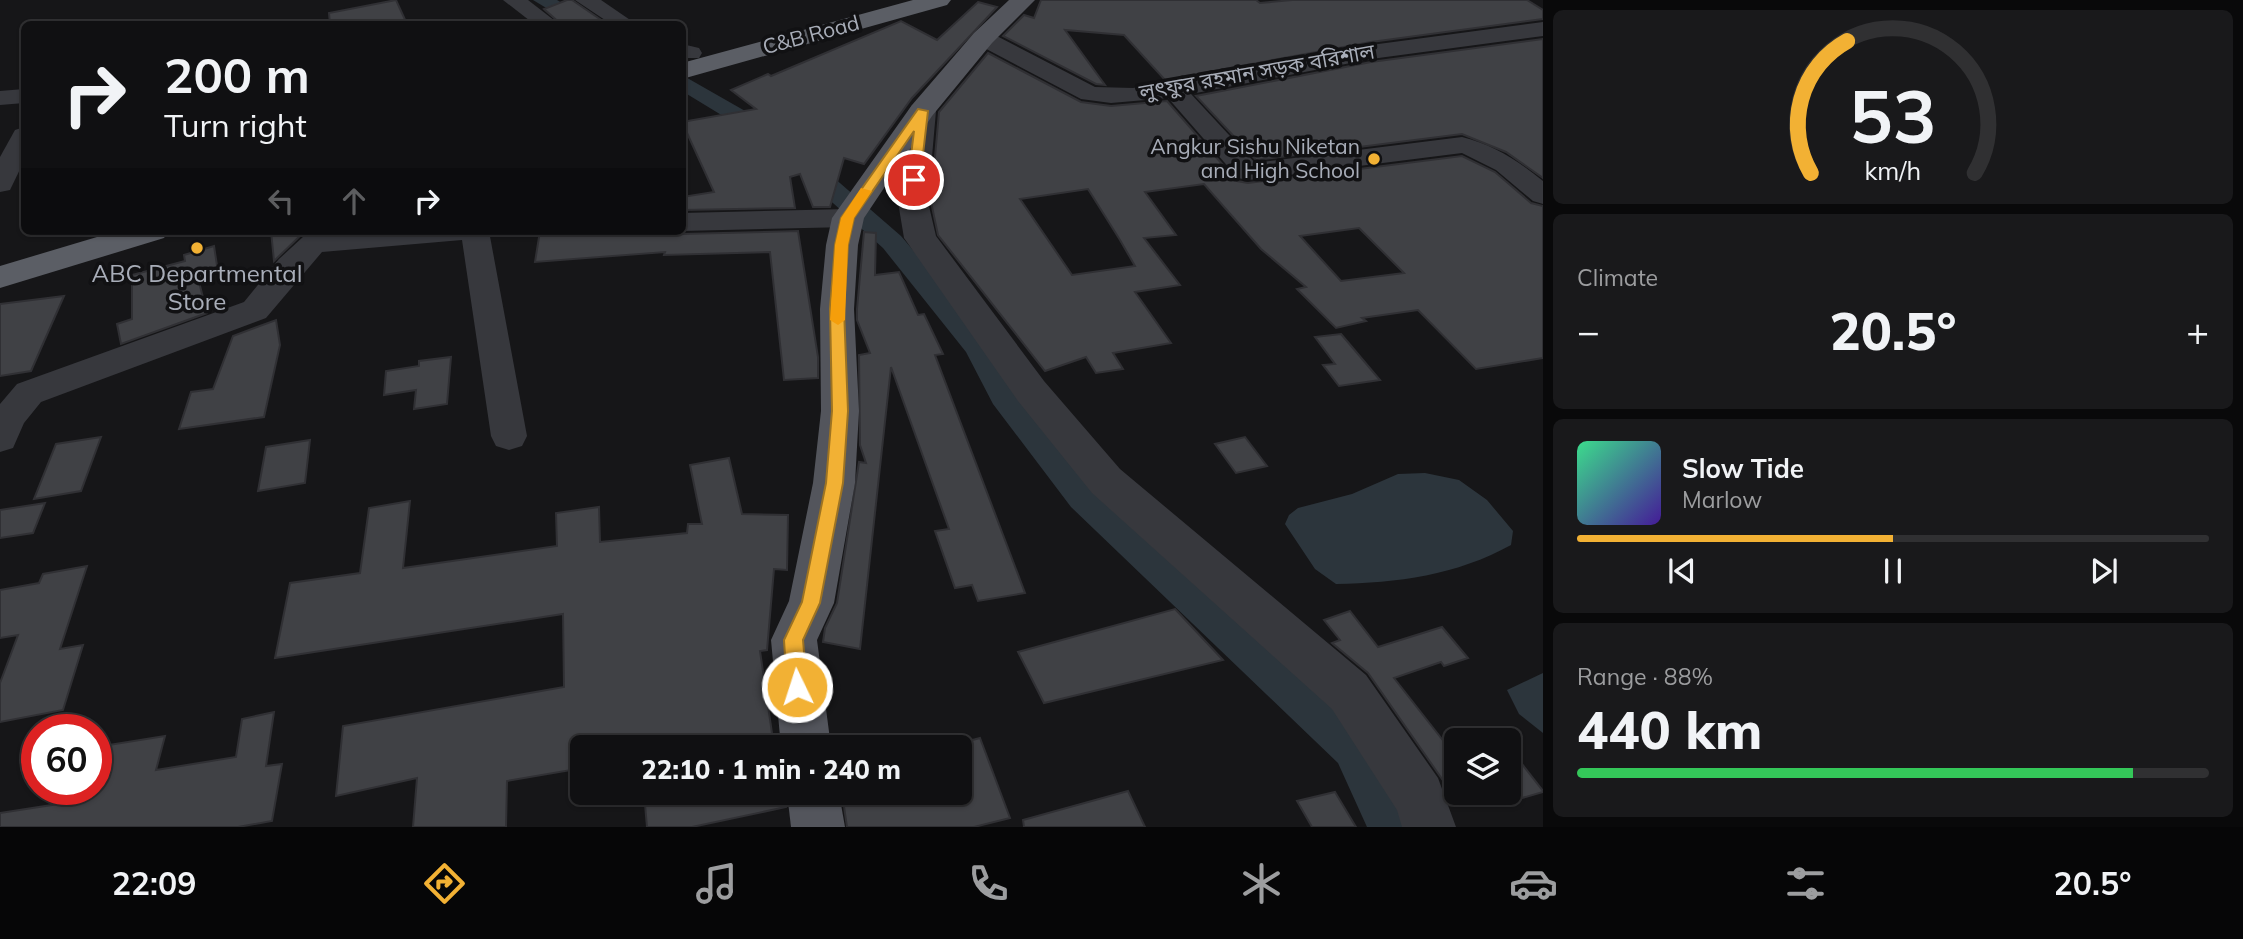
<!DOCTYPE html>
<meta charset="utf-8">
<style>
:root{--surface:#101012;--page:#19191b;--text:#f1f3f6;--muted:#9c9d9f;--line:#303032;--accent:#f2b134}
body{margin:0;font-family:Mulish,"Noto Sans Bengali",sans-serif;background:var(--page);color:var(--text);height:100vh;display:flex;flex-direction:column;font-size:26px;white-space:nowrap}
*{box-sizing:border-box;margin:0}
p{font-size:23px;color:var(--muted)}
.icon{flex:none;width:38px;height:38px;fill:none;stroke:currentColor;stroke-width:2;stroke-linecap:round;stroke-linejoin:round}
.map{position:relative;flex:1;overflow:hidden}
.drawer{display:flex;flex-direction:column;gap:10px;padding:10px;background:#09090a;width:700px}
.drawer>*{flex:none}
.hud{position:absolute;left:21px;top:21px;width:665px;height:214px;border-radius:10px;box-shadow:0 2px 5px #0004,0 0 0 2px var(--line);background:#101012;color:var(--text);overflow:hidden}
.fabs{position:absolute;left:1444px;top:728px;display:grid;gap:14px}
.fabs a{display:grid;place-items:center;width:77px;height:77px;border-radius:10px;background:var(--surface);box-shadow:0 2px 5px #0004,0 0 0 2px var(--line);font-size:35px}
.speed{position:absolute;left:21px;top:714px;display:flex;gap:14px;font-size:35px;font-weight:700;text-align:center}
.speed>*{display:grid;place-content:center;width:91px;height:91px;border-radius:50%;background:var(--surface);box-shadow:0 2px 5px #0004,0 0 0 2px var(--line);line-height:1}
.speed .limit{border:10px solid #d22;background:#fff;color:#111}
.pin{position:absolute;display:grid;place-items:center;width:60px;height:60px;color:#fff;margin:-30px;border:4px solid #fff;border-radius:50%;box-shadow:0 2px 7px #0007}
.me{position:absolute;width:77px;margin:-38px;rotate:356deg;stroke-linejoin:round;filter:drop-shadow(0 0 5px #0008)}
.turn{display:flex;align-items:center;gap:24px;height:147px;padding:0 28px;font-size:32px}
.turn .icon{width:91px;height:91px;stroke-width:2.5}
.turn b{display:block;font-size:49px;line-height:60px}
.lanes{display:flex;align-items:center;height:66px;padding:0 28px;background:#0003;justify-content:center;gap:35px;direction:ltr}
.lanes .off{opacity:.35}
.big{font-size:52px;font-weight:800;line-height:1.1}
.drawer .tile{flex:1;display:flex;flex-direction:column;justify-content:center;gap:10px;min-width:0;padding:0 24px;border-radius:10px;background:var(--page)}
.drawer .dial{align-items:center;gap:0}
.dial svg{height:182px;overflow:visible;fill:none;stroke:var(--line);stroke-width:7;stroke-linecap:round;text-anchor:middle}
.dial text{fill:var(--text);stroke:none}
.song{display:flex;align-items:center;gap:21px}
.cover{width:84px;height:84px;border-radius:10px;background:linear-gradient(135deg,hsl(150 70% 55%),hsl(260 70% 35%))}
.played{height:7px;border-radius:4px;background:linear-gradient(90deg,var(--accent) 50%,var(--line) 50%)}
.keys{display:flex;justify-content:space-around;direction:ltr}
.heat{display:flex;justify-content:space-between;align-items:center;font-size:38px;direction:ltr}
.charge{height:10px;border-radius:5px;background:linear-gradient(90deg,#34c759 88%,var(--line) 0)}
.trip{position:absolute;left:570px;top:735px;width:402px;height:70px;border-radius:10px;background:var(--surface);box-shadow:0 2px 5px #0004,0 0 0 2px var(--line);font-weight:800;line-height:70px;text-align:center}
.tabs{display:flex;height:112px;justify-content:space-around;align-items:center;background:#060607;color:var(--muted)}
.tabs .icon{width:49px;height:49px}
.tabs .current{color:var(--accent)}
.tabs b{font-size:32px;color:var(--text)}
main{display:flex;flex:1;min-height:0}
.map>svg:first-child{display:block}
.water{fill:#2c353c}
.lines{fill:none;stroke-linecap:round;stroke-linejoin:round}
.canal{fill:#2c353c;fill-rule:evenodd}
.building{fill:#404145;stroke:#303034;stroke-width:2;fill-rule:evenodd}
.minor{fill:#37383d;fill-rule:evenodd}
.tertiary{fill:#37383d;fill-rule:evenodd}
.primary{fill:#53555c;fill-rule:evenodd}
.trunk{fill:#5b5e65;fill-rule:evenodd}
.route{fill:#f2b134;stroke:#9d7322;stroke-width:2}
.slow{fill:#f59e0b}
.poi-dot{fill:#f2b134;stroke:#111113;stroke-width:2.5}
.labels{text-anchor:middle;stroke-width:7;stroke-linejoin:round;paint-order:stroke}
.far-street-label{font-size:21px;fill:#a8adb8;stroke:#111113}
.far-poi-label{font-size:21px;fill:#a8adb8;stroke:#111113;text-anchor:end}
.poi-label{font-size:24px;fill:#a8adb8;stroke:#111113}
</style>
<main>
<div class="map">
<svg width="1543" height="827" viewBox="0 0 1543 827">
<rect width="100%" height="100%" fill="#161618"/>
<g class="water">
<path d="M1425 473 1459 480 1487 500 1513 531 1511 545C1457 575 1397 583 1336 584L1315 569 1285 524 1289 515 1298 508 1352 494 1398 474Z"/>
<path d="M1543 673V733L1519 714 1507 690Z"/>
</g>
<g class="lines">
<g class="canal">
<path d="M533 0H557L597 24H573Z"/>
<path d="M682 75 780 131 901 236 988 338 1015 388 1095 487 1368 733 1411 827H1367L1338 763 1071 507 993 404 966 352 883 248 764 141 682 91Z"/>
</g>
</g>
<g class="building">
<path d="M396 0 407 24H330L329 13Z"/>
<path d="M567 0H572L607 24H561L544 9Z"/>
<path d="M1041 0H1256L1260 3 1292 0H1527L1543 10V19L1371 42 1165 80 1124 35 1065 30 1105 85 1096 84 1003 36 1024 15 1034 18Z"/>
<path d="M978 2 997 7 912 98 864 164 844 158 830 207H813L800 174 790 177 795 208 682 210V197L714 192 682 122 756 109 731 90 768 74 771 76 901 21 937 40Z"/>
<path d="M1543 39V178L1506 152 1462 134 1256 160 1196 96 1371 62Z"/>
<path d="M988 53 1081 102 1111 106 1167 101 1237 181 1248 183 1462 156 1495 172 1531 203 1543 206V358L1476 369 1418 310 1362 318 1366 321 1336 328 1297 289 1306 287 1261 249 1204 184 1145 192 1176 235 1144 238 1180 285 1135 292 1171 343 1113 353 1123 369 1096 373 1086 357 1045 371 938 235 931 202 939 112ZM1088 189 1120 240 1135 266 1072 275 1020 199ZM1359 228 1404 273 1341 281 1300 236Z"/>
<path d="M271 231H323L302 234 274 261Z"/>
<path d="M540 231H679L682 234 798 231 818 357V378L784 380 770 252 664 255 665 252 535 262Z"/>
<path d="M864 232 876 233 875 275 899 272 918 315 924 314 943 354 935 355 1025 593 978 601 972 585 955 588 935 531 949 529 891 367 860 649 823 642 825 628 837 603 859 462 866 463 860 445 859 355 870 353 857 320V309Z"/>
<path d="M214 246 218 272 198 278 207 313 121 344 117 324 132 319V275L185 261 184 255Z"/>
<path d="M64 296 31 371 0 376V304Z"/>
<path d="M276 320 280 345 264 417 179 429 191 392 213 389 233 336Z"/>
<path d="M1341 334 1380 380 1339 386 1323 365 1335 364 1315 337Z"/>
<path d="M451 357 447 404 414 409 416 390 384 395 386 371 419 366V361Z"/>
<path d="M101 437 81 491 34 499 56 444Z"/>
<path d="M1245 437 1267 466 1236 473 1215 444Z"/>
<path d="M310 440 305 483 258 491 266 447Z"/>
<path d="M729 458 742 514 788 515 787 570 774 569 767 650 760 651 774 747H583V768L507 781 506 827H413L417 778 336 796 343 726 564 687 563 614 275 658 290 583 360 573 369 508 410 501 403 568 557 546 556 513 599 507 600 542 687 533 688 524H702L690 465Z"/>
<path d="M45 503 33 533 0 538V510Z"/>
<path d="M87 566 60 649 83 645 63 710 0 722V683L18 635 0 638V590L39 583 43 574Z"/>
<path d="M1175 609 1223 660 1044 703 1018 652Z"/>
<path d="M1350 611 1378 647 1442 627 1468 658 1444 666 1441 662 1394 678 1456 757V799L1368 673 1332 643 1340 640 1324 620Z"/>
<path d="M274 712 266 766 282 764 272 821 238 827H0V813L58 804 63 789H96V747L165 736 156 770 236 757 242 719Z"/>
<path d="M980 738 1010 818 974 827H847L842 793H961V743Z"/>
<path d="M1508 746 1543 791V792L1508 802Z"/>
<path d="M1128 791 1145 827H1024L1023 820Z"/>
<path d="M1335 792 1356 827H1312L1297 801Z"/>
<path d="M644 793H785L786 807 692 827H647Z"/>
</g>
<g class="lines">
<g class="minor">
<path d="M503 0H528L559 24H534Z"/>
<path d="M575 0H601L636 24H611Z"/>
<path d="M1543 22V36L1371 59 1191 94 1255 163 1462 137C1494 145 1517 160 1543 181V204L1533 201 1496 170 1462 153 1248 180 1238 178 1168 98 1111 103 1081 99 975 43 972 38 975 33H991L1095 87 1133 88 1371 45Z"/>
<path d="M682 44 699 48 702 53 699 58H682Z"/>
<path d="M24 89V103L0 105V91Z"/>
<path d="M24 127V161L10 190 0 192V157L15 130Z"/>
<path d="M848 209 858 212 862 218 858 224 848 227 682 231V213Z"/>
<path d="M346 231H489L527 436 522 446 509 450 496 446 491 436 462 240 322 252 266 318 41 402 24 423 13 448 0 452V404L17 384 244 302 279 259 304 236Z"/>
</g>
<path class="tertiary" d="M922 103 932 105 936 111 928 202 936 236 1044 381 1120 469 1366 675 1438 778 1456 827H1402L1397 810 1332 709 1092 493 1018 401 909 245 904 238 898 202 908 111 912 105Z"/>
<g class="primary">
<path d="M1009 0H1035L992 43 932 116 864 218 858 245 854 309 859 411 855 483 834 603 817 640 831 747H781L771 640 789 601 813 483 821 411 820 309 826 245 832 218 912 105 974 33Z"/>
<path d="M787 793H839L845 827H791Z"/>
</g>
<g class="trunk">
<path d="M913 0H951L947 5 682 79V63Z"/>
<path d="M117 231H169L164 238 0 288V266Z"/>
</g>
</g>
<path class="route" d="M918 109 928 111 920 180 914 183 908 180 914 131 854 218 848 245 844 309 848 411 843 483 820 603 803 640 807 687 804 693 797 696 790 693 787 687 784 640 802 602 826 483 832 411 830 309 835 245 841 218Z"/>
<path class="slow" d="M861 188 872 191 854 218 848 245 845 320 838 325 830 320 835 245 841 218Z"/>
<g class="poi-dot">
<circle cx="1374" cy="159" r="7"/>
<circle cx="197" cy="248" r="7"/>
</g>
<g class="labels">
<g class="far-street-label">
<text transform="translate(811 35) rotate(-15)" y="7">C&amp;B Road</text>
<text transform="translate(1257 72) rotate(-10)" y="7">লুৎফুর রহমান সড়ক বরিশাল</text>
</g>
<g class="far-poi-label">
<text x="1360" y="154">Angkur Sishu Niketan<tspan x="1360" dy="24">and High School</tspan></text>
</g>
<g class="poi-label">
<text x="197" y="282">ABC Departmental<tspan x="197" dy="28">Store</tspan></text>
</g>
</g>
</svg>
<div class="fabs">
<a><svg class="icon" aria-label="layers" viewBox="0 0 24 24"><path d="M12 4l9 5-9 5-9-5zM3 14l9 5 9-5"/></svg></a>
</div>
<div class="speed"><div class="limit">60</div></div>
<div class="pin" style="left:914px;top:180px;background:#d93025"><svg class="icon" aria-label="arrive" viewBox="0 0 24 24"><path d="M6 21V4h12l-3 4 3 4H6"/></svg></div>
<svg class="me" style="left:797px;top:687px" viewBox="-20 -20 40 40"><circle r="17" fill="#f2b134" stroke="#fff" stroke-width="3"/><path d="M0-11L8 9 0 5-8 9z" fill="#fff"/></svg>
<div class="trip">22:10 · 1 min · 240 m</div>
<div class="hud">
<div class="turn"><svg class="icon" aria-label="right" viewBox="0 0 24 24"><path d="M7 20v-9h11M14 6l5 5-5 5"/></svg><div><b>200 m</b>Turn right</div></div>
<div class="lanes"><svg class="icon off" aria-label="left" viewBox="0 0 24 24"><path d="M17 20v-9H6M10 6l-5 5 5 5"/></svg><svg class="icon off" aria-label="ahead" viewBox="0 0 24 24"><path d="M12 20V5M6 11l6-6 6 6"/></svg><svg class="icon" aria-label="right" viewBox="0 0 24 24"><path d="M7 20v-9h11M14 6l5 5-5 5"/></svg></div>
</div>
</div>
<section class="drawer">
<div class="tile dial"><svg viewBox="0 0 100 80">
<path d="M14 69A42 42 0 1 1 86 69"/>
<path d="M14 69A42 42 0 0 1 30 11" stroke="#f2b134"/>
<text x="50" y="56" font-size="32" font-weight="700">53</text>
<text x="50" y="72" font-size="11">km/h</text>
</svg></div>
<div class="tile"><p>Climate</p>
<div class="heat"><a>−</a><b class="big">20.5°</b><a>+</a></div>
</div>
<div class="tile">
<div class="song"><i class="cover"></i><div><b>Slow Tide</b><p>Marlow</p></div></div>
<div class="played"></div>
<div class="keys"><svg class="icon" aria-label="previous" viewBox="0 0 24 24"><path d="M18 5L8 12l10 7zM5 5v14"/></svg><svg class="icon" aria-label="pause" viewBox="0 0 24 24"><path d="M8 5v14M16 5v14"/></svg><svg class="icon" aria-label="next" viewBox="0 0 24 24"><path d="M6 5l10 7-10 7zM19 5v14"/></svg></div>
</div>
<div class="tile"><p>Range · 88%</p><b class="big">440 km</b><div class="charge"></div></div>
</section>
</main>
<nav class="tabs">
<b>22:09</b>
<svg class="icon current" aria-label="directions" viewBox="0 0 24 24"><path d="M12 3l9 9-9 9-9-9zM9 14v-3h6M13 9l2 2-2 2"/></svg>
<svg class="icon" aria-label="music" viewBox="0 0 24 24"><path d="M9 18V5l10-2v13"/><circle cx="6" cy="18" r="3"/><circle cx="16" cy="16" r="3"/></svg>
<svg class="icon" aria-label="phone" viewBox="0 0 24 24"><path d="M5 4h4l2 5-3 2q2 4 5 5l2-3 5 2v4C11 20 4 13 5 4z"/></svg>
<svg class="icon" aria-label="climate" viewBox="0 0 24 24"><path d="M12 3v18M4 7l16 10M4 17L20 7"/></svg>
<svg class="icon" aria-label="car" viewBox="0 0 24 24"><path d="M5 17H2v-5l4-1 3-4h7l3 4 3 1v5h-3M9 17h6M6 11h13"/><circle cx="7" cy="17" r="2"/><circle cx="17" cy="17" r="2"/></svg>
<svg class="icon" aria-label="filters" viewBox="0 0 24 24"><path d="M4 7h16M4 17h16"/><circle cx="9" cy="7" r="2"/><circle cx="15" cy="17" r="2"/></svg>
<b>20.5°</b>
</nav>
